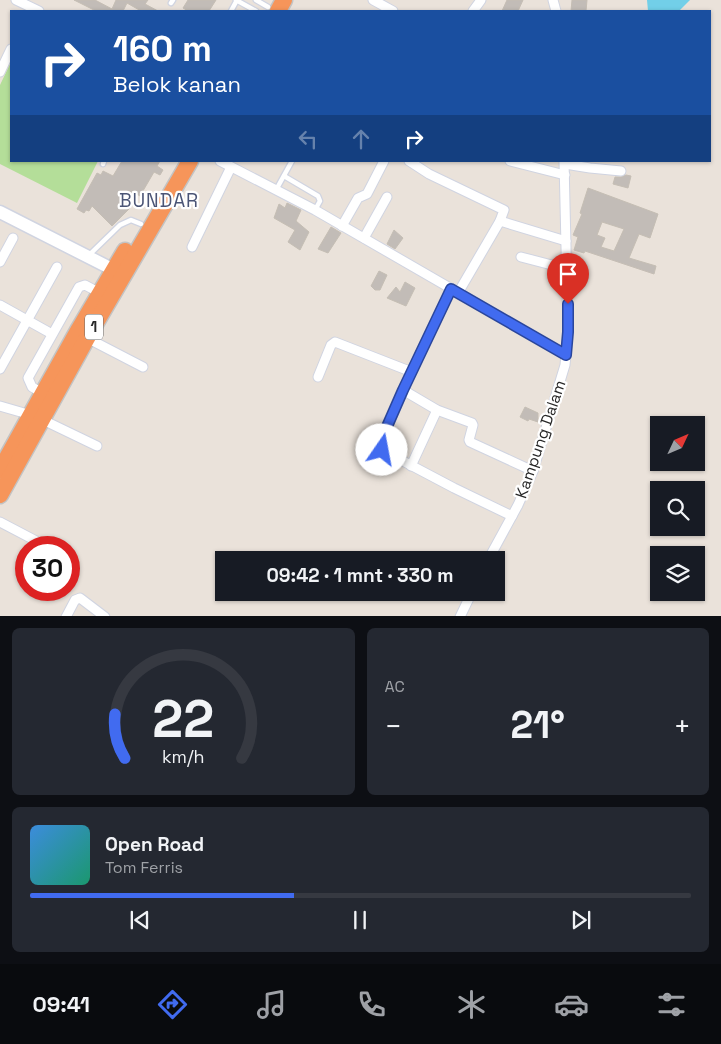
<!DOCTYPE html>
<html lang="id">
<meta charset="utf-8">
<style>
:root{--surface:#171b24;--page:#242831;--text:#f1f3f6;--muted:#9ea1a6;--line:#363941;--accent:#416bf0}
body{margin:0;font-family:"Space Grotesk",sans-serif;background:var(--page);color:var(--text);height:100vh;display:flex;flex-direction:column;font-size:19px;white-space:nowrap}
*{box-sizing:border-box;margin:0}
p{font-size:16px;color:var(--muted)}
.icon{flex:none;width:28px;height:28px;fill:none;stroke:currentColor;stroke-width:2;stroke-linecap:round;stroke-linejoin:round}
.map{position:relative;height:616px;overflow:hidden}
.sheet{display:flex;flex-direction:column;gap:12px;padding:12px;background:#0d0f14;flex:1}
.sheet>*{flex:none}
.guide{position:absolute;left:10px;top:10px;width:701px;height:152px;border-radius:0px;box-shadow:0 1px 4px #0004;background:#1a4fa0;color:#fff;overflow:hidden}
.needle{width:32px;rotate:46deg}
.fabs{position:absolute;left:650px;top:416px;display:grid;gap:10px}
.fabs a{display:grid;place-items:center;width:55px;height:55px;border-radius:0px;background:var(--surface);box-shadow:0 1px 4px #0004;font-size:25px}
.speed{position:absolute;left:15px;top:536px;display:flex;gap:10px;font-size:25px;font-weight:700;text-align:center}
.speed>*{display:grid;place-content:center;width:65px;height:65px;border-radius:50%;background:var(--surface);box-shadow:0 1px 4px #0004;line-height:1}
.speed .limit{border:8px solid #d22;background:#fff;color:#111}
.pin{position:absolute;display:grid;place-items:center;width:42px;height:42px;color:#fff;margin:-51px -21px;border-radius:50% 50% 50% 0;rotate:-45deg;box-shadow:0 0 5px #0007}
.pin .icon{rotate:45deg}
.me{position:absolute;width:55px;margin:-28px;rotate:12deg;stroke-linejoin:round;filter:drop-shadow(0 0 4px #0008)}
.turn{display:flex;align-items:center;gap:18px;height:105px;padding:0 20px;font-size:22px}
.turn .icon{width:65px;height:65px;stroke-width:2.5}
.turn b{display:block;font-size:35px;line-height:42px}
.lanes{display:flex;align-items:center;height:48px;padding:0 20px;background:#0003;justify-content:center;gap:25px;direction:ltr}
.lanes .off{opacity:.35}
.big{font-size:38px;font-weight:800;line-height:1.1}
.sheet .tile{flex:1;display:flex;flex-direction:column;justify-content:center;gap:8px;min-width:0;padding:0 18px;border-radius:8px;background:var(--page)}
.sheet .dial{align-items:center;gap:0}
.dial svg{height:130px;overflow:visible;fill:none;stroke:var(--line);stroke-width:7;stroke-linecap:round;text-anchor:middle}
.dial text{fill:var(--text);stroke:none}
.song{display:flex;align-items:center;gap:15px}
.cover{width:60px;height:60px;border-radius:8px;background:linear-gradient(135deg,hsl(210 70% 55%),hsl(160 70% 35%))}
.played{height:5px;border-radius:2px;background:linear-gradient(90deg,var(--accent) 40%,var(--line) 40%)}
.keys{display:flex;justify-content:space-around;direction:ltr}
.heat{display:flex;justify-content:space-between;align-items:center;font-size:28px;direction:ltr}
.sheet .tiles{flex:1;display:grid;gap:12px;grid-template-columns:1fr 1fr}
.tile:last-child{grid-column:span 2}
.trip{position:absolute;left:215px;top:551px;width:290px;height:50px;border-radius:0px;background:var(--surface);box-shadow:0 1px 4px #0004;font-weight:800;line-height:50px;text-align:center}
.tab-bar{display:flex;height:80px;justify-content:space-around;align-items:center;background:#090b0e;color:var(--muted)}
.tab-bar .icon{width:35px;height:35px}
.tab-bar .selected{color:var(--accent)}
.tab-bar b{font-size:22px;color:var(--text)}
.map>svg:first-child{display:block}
.green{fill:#b4de99}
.water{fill:#72cfe8}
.building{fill:#c2bcb7;stroke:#c5beb4;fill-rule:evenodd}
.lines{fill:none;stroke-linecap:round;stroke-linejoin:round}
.lane-casing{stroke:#d0d4e1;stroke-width:7}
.street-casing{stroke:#d0d4e1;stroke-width:11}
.secondary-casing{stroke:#d0d4e1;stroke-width:15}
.highway-casing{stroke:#c3c3c3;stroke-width:19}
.lane{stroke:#fff;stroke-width:4.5}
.street{stroke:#fff;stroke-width:9}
.secondary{stroke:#fff;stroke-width:12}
.highway{stroke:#f6955a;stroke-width:16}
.route-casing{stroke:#2a469c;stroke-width:12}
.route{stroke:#416bf0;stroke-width:9}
.labels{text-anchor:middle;stroke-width:4.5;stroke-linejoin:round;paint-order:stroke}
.shield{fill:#fff;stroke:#686868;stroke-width:1}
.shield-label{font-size:15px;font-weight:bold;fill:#282828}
.street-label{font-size:16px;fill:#282828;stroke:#fff}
.quarter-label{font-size:19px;letter-spacing:1px;fill:#4b5576;stroke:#fff}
</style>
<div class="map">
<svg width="721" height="617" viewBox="0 0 721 617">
<rect width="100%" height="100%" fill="#eae2da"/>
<path class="green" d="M11 62V161H98L77 203 0 164V85Z"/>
<path class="water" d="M647 0H690L679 11H648Z"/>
<g class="building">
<path d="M74 0H95L112 9 116 0H148L145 4 158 11H141L127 3 123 11H96Z"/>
<path d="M188 0H216L209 11H188L183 8Z"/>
<path d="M507 0H523L518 11H502Z"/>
<path d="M572 0H587L586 11H571Z"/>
<path d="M122 161H160L157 166 163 170 160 175 154 172 140 196 132 191V206L112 226 92 206 89 211 86 210 84 213 77 209 97 173 101 175 103 171 113 176Z"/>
<path d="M626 175 631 176 628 188 613 184 615 177H621Z"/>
<path d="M588 188 658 214 650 238 639 234 629 258 656 266 654 274 585 251 584 253 574 250 578 237 573 235 582 214 580 213ZM602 222 624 229 614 251 601 247 605 238 597 235Z"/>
<path d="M287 203 301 210 296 221 309 232 300 250 288 242 295 230 274 218 279 204 285 208Z"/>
<path d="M331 227 341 233 328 253 318 249Z"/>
<path d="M394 230 403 238 395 249 387 244Z"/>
<path d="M379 271 387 275 380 290H375L371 286Z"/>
<path d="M405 282 415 288 406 306 387 298 396 287 400 292Z"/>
<path d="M525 407 538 413V422L529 419 528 421 520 417Z"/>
</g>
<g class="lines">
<g class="lane-casing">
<g id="lane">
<path d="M236 0 256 11"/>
<path d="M256 0 268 7"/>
<path d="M171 3 173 0"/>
<path d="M231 11 237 0"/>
<path d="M103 164 104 161"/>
<path d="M284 176 318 196 320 201 315 210"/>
<path d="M276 190 292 161"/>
<path d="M88 256 120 225 131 220 141 224"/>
</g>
</g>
<g class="street-casing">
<g id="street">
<path d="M16 0 39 11"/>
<path d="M373 0 393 11"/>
<path d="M553 0 556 11"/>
<path d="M473 11 481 0"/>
<path d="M0 72 11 49"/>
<path d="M220 161 315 210 566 355"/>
<path d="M409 161 429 174 504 210 500 221 458 293"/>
<path d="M510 161 565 175"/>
<path d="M565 164 590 168 621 171"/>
<path d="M500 221 566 241"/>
<path d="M342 226 358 198 367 194 384 161"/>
<path d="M364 238 387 197"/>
<path d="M192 247 231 167"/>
<path d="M521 257 567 269"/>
<path d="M0 262 13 238"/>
<path d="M451 289 403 390 437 410 472 423 473 425 469 440 470 442 533 471"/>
<path d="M0 305 52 334"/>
<path d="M87 338 143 367"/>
<path d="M0 369 57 267"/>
<path d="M318 377 331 345 335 342 412 372"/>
<path d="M403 390 380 443V447L382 450 454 488 512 516"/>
<path d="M46 395 32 387 28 378 79 287 85 285 100 293"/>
<path d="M0 406 31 415"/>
<path d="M43 420 97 446"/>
<path d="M411 466 437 410"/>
<path d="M0 522 42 544"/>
<path d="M488 560 518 505 533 471 565 365 568 332 564 161"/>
<path d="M66 617 75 600 80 598 105 617"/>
<path d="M460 617 472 592"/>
</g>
</g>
<g class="secondary-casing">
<path id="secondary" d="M0 212 114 270"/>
</g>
<g class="highway-casing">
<g id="highway">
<path d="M278 11 284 0"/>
<path d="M0 470 79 329 125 251"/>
<path d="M0 495 87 338 190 161"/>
</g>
</g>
<use href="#lane" class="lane"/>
<use href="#street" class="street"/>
<use href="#secondary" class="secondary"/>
<use href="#highway" class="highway"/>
</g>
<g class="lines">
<g class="route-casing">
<path id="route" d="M382 450 380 446 382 438 403 390 451 289 566 355 568 332V304"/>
</g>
<use href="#route" class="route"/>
</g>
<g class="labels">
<rect class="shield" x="85" y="314.5" width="18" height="25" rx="4"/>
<g class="shield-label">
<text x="94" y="332">1</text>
</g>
<g class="street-label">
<text transform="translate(540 439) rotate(-71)" y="6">Kampung Dalam</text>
</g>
<g class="quarter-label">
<text x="159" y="207">BUNDAR</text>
</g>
</g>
</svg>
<div class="fabs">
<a><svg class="needle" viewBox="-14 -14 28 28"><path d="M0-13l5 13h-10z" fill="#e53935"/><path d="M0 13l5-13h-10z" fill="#9ea1a6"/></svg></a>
<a><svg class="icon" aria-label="search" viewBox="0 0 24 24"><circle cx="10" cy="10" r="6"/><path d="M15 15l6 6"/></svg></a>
<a><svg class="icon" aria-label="layers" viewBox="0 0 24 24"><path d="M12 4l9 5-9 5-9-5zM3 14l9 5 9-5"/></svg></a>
</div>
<div class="speed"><div class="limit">30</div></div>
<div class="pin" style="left:568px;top:304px;background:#d93025"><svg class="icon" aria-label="arrive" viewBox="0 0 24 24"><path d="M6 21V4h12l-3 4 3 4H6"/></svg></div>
<svg class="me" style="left:382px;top:450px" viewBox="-20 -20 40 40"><circle r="19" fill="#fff"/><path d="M0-13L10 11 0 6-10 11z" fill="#416bf0"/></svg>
<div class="trip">09:42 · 1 mnt · 330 m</div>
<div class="guide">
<div class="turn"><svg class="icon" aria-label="right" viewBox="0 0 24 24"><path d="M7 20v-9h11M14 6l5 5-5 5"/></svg><div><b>160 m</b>Belok kanan</div></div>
<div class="lanes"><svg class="icon off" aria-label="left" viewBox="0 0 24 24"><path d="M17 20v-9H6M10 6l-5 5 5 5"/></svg><svg class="icon off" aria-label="ahead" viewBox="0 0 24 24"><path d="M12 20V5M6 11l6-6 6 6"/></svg><svg class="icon" aria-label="right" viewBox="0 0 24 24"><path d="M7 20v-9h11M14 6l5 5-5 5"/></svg></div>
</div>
</div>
<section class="sheet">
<div class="tiles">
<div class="tile dial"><svg viewBox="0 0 100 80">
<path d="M14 69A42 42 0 1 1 86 69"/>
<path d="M14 69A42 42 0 0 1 8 42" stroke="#416bf0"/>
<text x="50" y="56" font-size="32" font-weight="700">22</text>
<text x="50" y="72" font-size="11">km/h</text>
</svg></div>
<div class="tile"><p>AC</p>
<div class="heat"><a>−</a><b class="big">21°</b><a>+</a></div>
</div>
<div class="tile">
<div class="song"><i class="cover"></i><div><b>Open Road</b><p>Tom Ferris</p></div></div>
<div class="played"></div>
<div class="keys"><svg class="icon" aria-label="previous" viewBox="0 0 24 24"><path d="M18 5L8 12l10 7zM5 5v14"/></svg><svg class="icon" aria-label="pause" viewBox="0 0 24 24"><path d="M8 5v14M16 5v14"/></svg><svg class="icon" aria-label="next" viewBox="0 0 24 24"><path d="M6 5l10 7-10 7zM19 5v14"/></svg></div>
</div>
</div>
</section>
<nav class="tab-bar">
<b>09:41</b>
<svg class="icon selected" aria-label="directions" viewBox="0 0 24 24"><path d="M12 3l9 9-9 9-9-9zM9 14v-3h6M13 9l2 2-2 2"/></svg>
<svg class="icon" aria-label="music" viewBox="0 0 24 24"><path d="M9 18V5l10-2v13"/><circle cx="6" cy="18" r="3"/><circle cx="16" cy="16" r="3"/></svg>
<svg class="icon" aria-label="phone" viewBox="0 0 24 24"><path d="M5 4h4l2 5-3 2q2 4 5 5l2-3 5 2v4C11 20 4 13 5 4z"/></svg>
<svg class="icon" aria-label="climate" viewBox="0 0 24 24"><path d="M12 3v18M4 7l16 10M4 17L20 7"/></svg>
<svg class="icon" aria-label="car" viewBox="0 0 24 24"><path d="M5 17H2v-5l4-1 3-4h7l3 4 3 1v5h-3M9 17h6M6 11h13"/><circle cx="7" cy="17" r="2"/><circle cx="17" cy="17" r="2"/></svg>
<svg class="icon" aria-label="filters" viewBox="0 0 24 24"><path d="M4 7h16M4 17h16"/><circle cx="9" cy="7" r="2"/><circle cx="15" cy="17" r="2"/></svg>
</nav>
